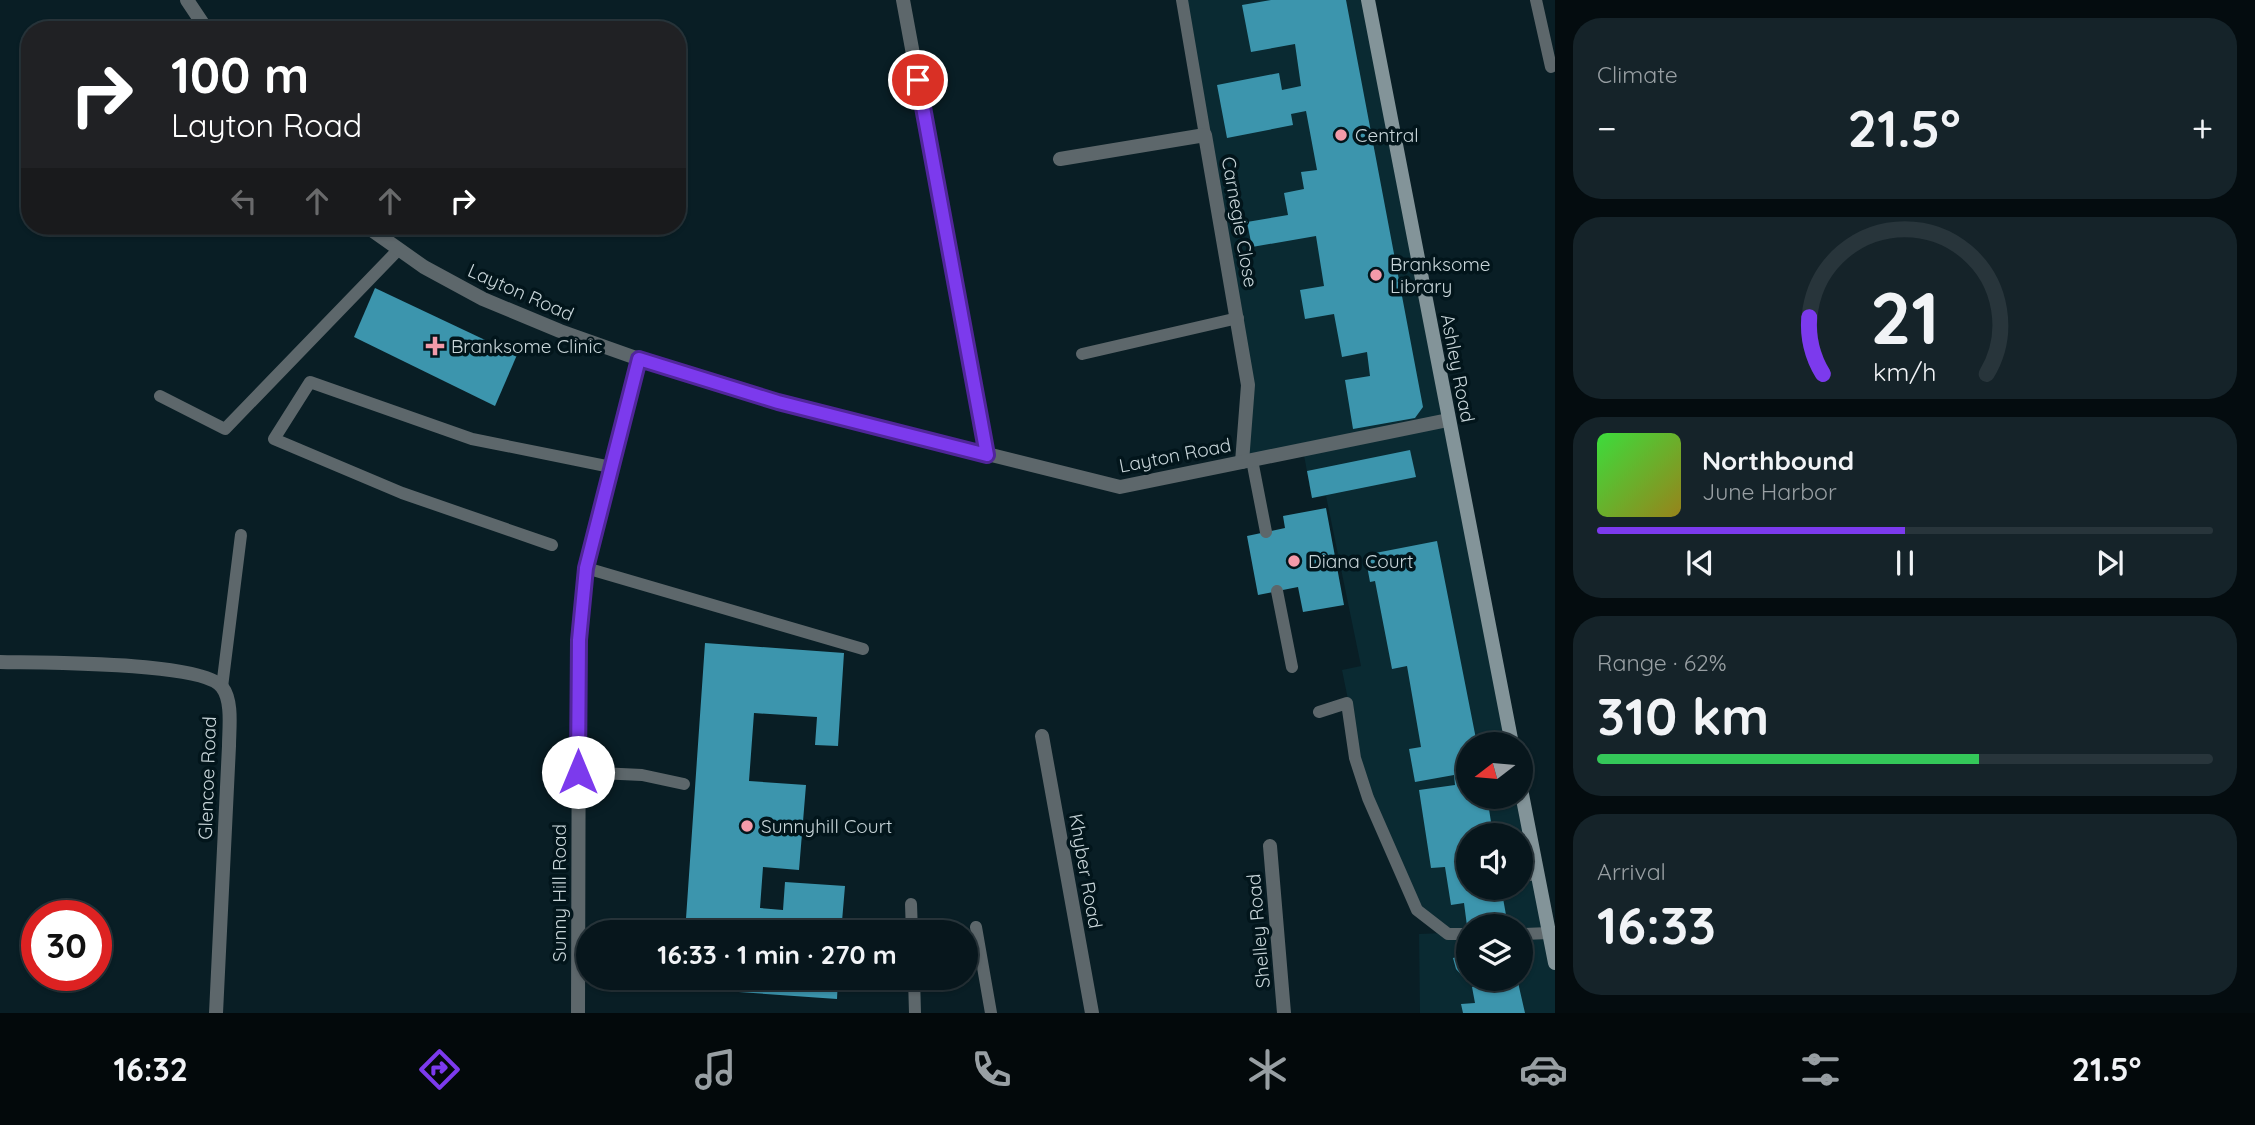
<!DOCTYPE html>
<meta charset="utf-8">
<style>
:root{--surface:#07161c;--page:#152329;--text:#f1f3f6;--muted:#989fa3;--line:#28353b;--accent:#7c3aed}
body{margin:0;font-family:Quicksand,sans-serif;background:var(--page);color:var(--text);height:100vh;display:flex;flex-direction:column;font-size:26px;white-space:nowrap}
*{box-sizing:border-box;margin:0}
p{font-size:23px;color:var(--muted)}
.icon{flex:none;width:38px;height:38px;fill:none;stroke:currentColor;stroke-width:2;stroke-linecap:round;stroke-linejoin:round}
.map{position:relative;flex:1;overflow:hidden}
.details{display:flex;flex-direction:column;gap:18px;padding:18px;background:#040c0f;width:700px}
.details>*{flex:none}
.hud{position:absolute;left:21px;top:21px;width:665px;height:214px;border-radius:28px;box-shadow:0 2px 5px #0004,0 0 0 2px var(--line);background:#202124;color:#fff;overflow:hidden}
.needle{width:46px;rotate:254deg}
.fabs{position:absolute;left:1456px;top:732px;display:grid;gap:14px}
.fabs a{display:grid;place-items:center;width:77px;height:77px;border-radius:50%;background:var(--surface);box-shadow:0 2px 5px #0004,0 0 0 2px var(--line);font-size:35px}
.speed{position:absolute;left:21px;top:900px;display:flex;gap:14px;font-size:35px;font-weight:700;text-align:center}
.speed>*{display:grid;place-content:center;width:91px;height:91px;border-radius:50%;background:var(--surface);box-shadow:0 2px 5px #0004,0 0 0 2px var(--line);line-height:1}
.speed .limit{border:10px solid #d22;background:#fff;color:#111}
.pin{position:absolute;display:grid;place-items:center;width:60px;height:60px;color:#fff;margin:-30px;border:4px solid #fff;border-radius:50%;box-shadow:0 2px 7px #0007}
.me{position:absolute;width:77px;margin:-38px;rotate:0deg;stroke-linejoin:round;filter:drop-shadow(0 0 5px #0008)}
.turn{display:flex;align-items:center;gap:24px;height:147px;padding:0 35px;font-size:32px}
.turn .icon{width:91px;height:91px;stroke-width:2.5}
.turn b{display:block;font-size:49px;line-height:60px}
.lanes{display:flex;align-items:center;height:66px;padding:0 35px;background:#0003;justify-content:center;gap:35px;direction:ltr}
.lanes .off{opacity:.35}
.big{font-size:52px;font-weight:700;line-height:1.1}
.details .widget{flex:1;display:flex;flex-direction:column;justify-content:center;gap:10px;min-width:0;padding:0 24px;border-radius:28px;background:var(--page)}
.details .dial{align-items:center;gap:0}
.dial svg{height:182px;overflow:visible;fill:none;stroke:var(--line);stroke-width:7;stroke-linecap:round;text-anchor:middle}
.dial text{fill:var(--text);stroke:none}
.song{display:flex;align-items:center;gap:21px}
.cover{width:84px;height:84px;border-radius:10px;background:linear-gradient(135deg,hsl(120 70% 55%),hsl(50 70% 35%))}
.played{height:7px;border-radius:4px;background:linear-gradient(90deg,var(--accent) 50%,var(--line) 50%)}
.keys{display:flex;justify-content:space-around;direction:ltr}
.heat{display:flex;justify-content:space-between;align-items:center;font-size:38px;direction:ltr}
.charge{height:10px;border-radius:5px;background:linear-gradient(90deg,#34c759 62%,var(--line) 0)}
.trip{position:absolute;left:576px;top:920px;width:402px;height:70px;border-radius:35px;background:var(--surface);box-shadow:0 2px 5px #0004,0 0 0 2px var(--line);font-weight:700;line-height:70px;text-align:center}
.tabs{display:flex;height:112px;justify-content:space-around;align-items:center;background:#03090b;color:var(--muted)}
.tabs .icon{width:49px;height:49px}
.tabs .on{color:var(--accent)}
.tabs b{font-size:32px;color:var(--text)}
main{display:flex;flex:1;min-height:0}
.map>svg:first-child{display:block}
.built{fill:#0a2a32;fill-rule:evenodd}
.building{fill:#3c95ad}
.lines{fill:none;stroke-linecap:round;stroke-linejoin:round}
.service{stroke:#5d676b;stroke-width:12}
.minor{stroke:#5d676b;stroke-width:14}
.secondary{stroke:#839499;stroke-width:14}
.route-casing{stroke:#51269a;stroke-width:18}
.route{stroke:#7c3aed;stroke-width:12}
.poi-dot{fill:#f39aa9;stroke:#02151b;stroke-width:2.5}
.labels{text-anchor:middle;stroke-width:7;stroke-linejoin:round;paint-order:stroke}
.poi-label{font-size:19px;fill:#c8d5d9;stroke:#02151b;text-anchor:start}
.street-label{font-size:19px;fill:#c8d5d9;stroke:#02151b}
</style>
<main>
<div class="map">
<svg width="1555" height="1013" viewBox="0 0 1555 1013">
<rect width="100%" height="100%" fill="#091e25"/>
<path class="built" d="M1182 0H1368L1512 744H1468V796H1521L1555 963V1013H1420L1419 934 1445 933 1417 910 1368 798 1342 670 1361 666 1326 496 1312 498 1303 450 1242 462 1248 385ZM1468 835H1521V887H1468ZM1468 926H1521V978H1468Z"/>
<g class="building">
<path d="M1271 0H1346L1423 407 1415 418 1353 429 1345 380 1370 376 1367 352 1342 357 1334 314 1305 319 1300 290 1324 286 1316 236 1252 247 1247 222 1288 215 1284 193 1304 189 1301 172 1317 170 1306 111 1291 114 1293 125 1227 138 1217 85 1279 73 1282 90 1301 86 1295 44 1251 52 1242 5Z"/>
<path d="M375 288 517 355 495 406 354 337Z"/>
<path d="M1410 450 1416 477 1312 498 1307 471Z"/>
<path d="M1326 508 1344 605 1303 612 1298 587 1258 595 1247 536 1285 528 1283 516Z"/>
<path d="M1437 541 1477 744H1468V796H1487L1493 835H1468V887H1501L1508 926H1467L1464 903 1451 905 1445 867 1431 868 1419 790 1455 785 1454 775 1415 782 1409 749 1421 747 1407 666 1392 669 1375 581 1370 582 1365 555Z"/>
<path d="M705 643 844 653 838 746 815 745 817 717 754 713 749 781 806 785 799 870 763 867 760 908 783 910 785 882 845 886 841 933H685Z"/>
<path d="M1468 954V977L1464 978 1456 969 1453 958Z"/>
<path d="M682 978H838L837 999 681 988Z"/>
<path d="M1481 978H1517L1525 1013H1463L1461 1004 1475 1003 1472 987 1484 982Z"/>
</g>
<g class="lines">
<g class="service">
<path d="M1182 0 1205 135"/>
<path d="M1536 0 1551 67"/>
<path d="M1082 354 1238 318"/>
<path d="M160 396 225 429 399 249"/>
<path d="M1252 460 1266 532"/>
<path d="M552 545 402 493 274 439 310 382 472 439 611 467"/>
<path d="M586 568 863 649"/>
<path d="M1277 591 1292 667"/>
<path d="M222 687 241 535"/>
<path d="M1319 712 1347 703 1355 758 1368 798 1417 910 1448 934H1468"/>
<path d="M578 772 642 775 684 784"/>
<path d="M1521 876 1537 874"/>
<path d="M911 904 912 933"/>
<path d="M976 927 991 1013"/>
<path d="M1521 934 1549 933"/>
<path d="M914 978 915 1013"/>
</g>
<g class="minor">
<path d="M187 0 207 30"/>
<path d="M903 0 987 455"/>
<path d="M1060 159 1205 135 1248 385 1242 462"/>
<path d="M366 226 424 267 483 299 560 331 639 359 778 402 1120 487 1448 420"/>
<path d="M0 662C37 663 202 661 222 687 233 701 229 729 229 746L216 1013"/>
<path d="M1042 736 1092 1013"/>
<path d="M1270 846 1284 1013"/>
<path d="M578 1013 579 640 586 568 639 359"/>
</g>
<g class="secondary">
<path d="M1368 0 1512 744"/>
<path d="M1521 789 1555 963"/>
</g>
</g>
<g class="lines">
<g class="route-casing">
<path id="route" d="M578 772 579 640 586 568 639 359 778 402 987 455 918 80"/>
</g>
<use href="#route" class="route"/>
</g>
<g class="poi-dot">
<circle cx="1341" cy="135" r="7"/>
<circle cx="1376" cy="275" r="7"/>
<path d="M431.5 335.5h7v7h7v7h-7v7h-7v-7h-7v-7h7z"/>
<circle cx="1294" cy="561" r="7"/>
<circle cx="747" cy="826" r="7"/>
</g>
<g class="labels">
<g class="poi-label">
<text x="1355" y="142">Central</text>
<text x="1390" y="271">Branksome<tspan x="1390" dy="22">Library</tspan></text>
<text x="451" y="353">Branksome Clinic</text>
<text x="1308" y="568">Diana Court</text>
<text x="761" y="833">Sunnyhill Court</text>
</g>
<g class="street-label">
<text transform="translate(1240 222) rotate(80)" y="7">Carnegie Close</text>
<text transform="translate(521 292) rotate(24)" y="7">Layton Road</text>
<text transform="translate(1458 368) rotate(79)" y="7">Ashley Road</text>
<text transform="translate(1175 455) rotate(-11)" y="7">Layton Road</text>
<text transform="translate(207 778) rotate(-88)" y="7">Glencoe Road</text>
<text transform="translate(1086 871) rotate(80)" y="7">Khyber Road</text>
<text transform="translate(559 893) rotate(-90)" y="7">Sunny Hill Road</text>
<text transform="translate(1258 931) rotate(-95)" y="7">Shelley Road</text>
</g>
</g>
</svg>
<div class="fabs">
<a><svg class="needle" viewBox="-14 -14 28 28"><path d="M0-13l5 13h-10z" fill="#e53935"/><path d="M0 13l5-13h-10z" fill="#989fa3"/></svg></a>
<a><svg class="icon" aria-label="sound" viewBox="0 0 24 24"><path d="M4 9h4l5-4v14l-5-4H4zM17 9q2 3 0 6"/></svg></a>
<a><svg class="icon" aria-label="layers" viewBox="0 0 24 24"><path d="M12 4l9 5-9 5-9-5zM3 14l9 5 9-5"/></svg></a>
</div>
<div class="speed"><div class="limit">30</div></div>
<div class="pin" style="left:918px;top:80px;background:#d93025"><svg class="icon" aria-label="arrive" viewBox="0 0 24 24"><path d="M6 21V4h12l-3 4 3 4H6"/></svg></div>
<svg class="me" style="left:578px;top:772px" viewBox="-20 -20 40 40"><circle r="19" fill="#fff"/><path d="M0-13L10 11 0 6-10 11z" fill="#7c3aed"/></svg>
<div class="trip">16:33 · 1 min · 270 m</div>
<div class="hud">
<div class="turn"><svg class="icon" aria-label="right" viewBox="0 0 24 24"><path d="M7 20v-9h11M14 6l5 5-5 5"/></svg><div><b>100 m</b>Layton Road</div></div>
<div class="lanes"><svg class="icon off" aria-label="left" viewBox="0 0 24 24"><path d="M17 20v-9H6M10 6l-5 5 5 5"/></svg><svg class="icon off" aria-label="ahead" viewBox="0 0 24 24"><path d="M12 20V5M6 11l6-6 6 6"/></svg><svg class="icon off" aria-label="ahead" viewBox="0 0 24 24"><path d="M12 20V5M6 11l6-6 6 6"/></svg><svg class="icon" aria-label="right" viewBox="0 0 24 24"><path d="M7 20v-9h11M14 6l5 5-5 5"/></svg></div>
</div>
</div>
<section class="details">
<div class="widget"><p>Climate</p>
<div class="heat"><a>−</a><b class="big">21.5°</b><a>+</a></div>
</div>
<div class="widget dial"><svg viewBox="0 0 100 80">
<path d="M14 69A42 42 0 1 1 86 69"/>
<path d="M14 69A42 42 0 0 1 8 44" stroke="#7c3aed"/>
<text x="50" y="56" font-size="32" font-weight="700">21</text>
<text x="50" y="72" font-size="11">km/h</text>
</svg></div>
<div class="widget">
<div class="song"><i class="cover"></i><div><b>Northbound</b><p>June Harbor</p></div></div>
<div class="played"></div>
<div class="keys"><svg class="icon" aria-label="previous" viewBox="0 0 24 24"><path d="M18 5L8 12l10 7zM5 5v14"/></svg><svg class="icon" aria-label="pause" viewBox="0 0 24 24"><path d="M8 5v14M16 5v14"/></svg><svg class="icon" aria-label="next" viewBox="0 0 24 24"><path d="M6 5l10 7-10 7zM19 5v14"/></svg></div>
</div>
<div class="widget"><p>Range · 62%</p><b class="big">310 km</b><div class="charge"></div></div>
<div class="widget"><p>Arrival</p><b class="big">16:33</b></div>
</section>
</main>
<nav class="tabs">
<b>16:32</b>
<svg class="icon on" aria-label="directions" viewBox="0 0 24 24"><path d="M12 3l9 9-9 9-9-9zM9 14v-3h6M13 9l2 2-2 2"/></svg>
<svg class="icon" aria-label="music" viewBox="0 0 24 24"><path d="M9 18V5l10-2v13"/><circle cx="6" cy="18" r="3"/><circle cx="16" cy="16" r="3"/></svg>
<svg class="icon" aria-label="phone" viewBox="0 0 24 24"><path d="M5 4h4l2 5-3 2q2 4 5 5l2-3 5 2v4C11 20 4 13 5 4z"/></svg>
<svg class="icon" aria-label="climate" viewBox="0 0 24 24"><path d="M12 3v18M4 7l16 10M4 17L20 7"/></svg>
<svg class="icon" aria-label="car" viewBox="0 0 24 24"><path d="M5 17H2v-5l4-1 3-4h7l3 4 3 1v5h-3M9 17h6M6 11h13"/><circle cx="7" cy="17" r="2"/><circle cx="17" cy="17" r="2"/></svg>
<svg class="icon" aria-label="filters" viewBox="0 0 24 24"><path d="M4 7h16M4 17h16"/><circle cx="9" cy="7" r="2"/><circle cx="15" cy="17" r="2"/></svg>
<b>21.5°</b>
</nav>
